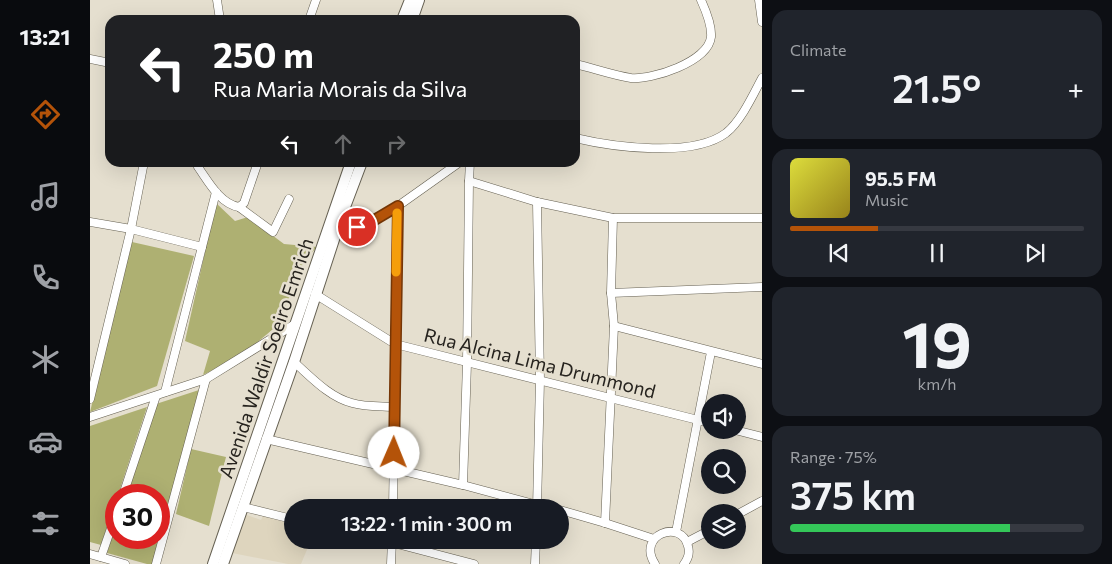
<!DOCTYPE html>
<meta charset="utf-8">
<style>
:root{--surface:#171b24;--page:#20242c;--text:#f1f3f6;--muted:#9ea1a6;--line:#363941;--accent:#b45309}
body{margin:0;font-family:Commissioner,sans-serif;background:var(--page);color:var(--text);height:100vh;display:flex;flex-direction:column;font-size:19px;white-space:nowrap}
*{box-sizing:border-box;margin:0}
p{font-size:16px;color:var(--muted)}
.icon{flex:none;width:28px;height:28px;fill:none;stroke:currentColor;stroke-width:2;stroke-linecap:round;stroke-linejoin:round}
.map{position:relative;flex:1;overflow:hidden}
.panel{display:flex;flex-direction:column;gap:10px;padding:10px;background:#0d0f14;width:350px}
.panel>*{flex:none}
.top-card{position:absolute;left:15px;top:15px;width:475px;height:152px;border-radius:15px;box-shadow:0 5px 20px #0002;background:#202124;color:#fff;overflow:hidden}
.buttons{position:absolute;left:611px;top:394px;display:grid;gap:10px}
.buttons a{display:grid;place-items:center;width:45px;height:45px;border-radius:50%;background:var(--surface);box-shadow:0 5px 20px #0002;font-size:25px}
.speed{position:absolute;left:15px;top:484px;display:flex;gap:10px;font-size:25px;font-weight:700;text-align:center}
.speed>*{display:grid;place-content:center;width:65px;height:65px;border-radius:50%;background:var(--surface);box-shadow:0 5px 20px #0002;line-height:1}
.speed .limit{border:8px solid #d22;background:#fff;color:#111}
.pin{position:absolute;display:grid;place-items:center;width:42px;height:42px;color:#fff;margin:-21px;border:2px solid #fff;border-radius:50%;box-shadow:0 1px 5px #0007}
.me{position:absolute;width:55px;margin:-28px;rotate:1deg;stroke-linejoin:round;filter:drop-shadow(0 0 4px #0008)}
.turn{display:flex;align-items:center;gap:18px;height:105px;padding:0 25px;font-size:22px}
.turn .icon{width:65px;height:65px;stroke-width:2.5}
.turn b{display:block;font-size:35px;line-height:42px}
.lanes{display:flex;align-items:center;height:48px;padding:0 25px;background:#0003;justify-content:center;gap:25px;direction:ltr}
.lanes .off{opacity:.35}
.big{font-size:38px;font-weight:600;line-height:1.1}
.panel .widget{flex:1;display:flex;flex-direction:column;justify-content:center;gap:8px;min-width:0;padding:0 18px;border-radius:15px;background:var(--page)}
.panel .dial{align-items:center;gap:0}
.dial b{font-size:65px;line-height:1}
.song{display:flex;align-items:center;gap:15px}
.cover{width:60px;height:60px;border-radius:8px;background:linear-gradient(135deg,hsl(60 70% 55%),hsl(50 70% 35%))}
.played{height:5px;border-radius:2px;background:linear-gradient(90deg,var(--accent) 30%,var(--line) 30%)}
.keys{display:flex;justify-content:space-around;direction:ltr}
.heat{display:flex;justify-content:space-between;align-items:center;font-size:28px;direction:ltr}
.charge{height:8px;border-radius:4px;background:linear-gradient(90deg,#34c759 75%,var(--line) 0)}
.trip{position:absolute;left:194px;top:499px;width:285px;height:50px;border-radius:25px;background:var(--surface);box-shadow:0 5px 20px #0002;font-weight:600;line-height:50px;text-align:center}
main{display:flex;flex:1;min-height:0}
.dock{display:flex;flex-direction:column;width:90px;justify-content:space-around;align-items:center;background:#090b0e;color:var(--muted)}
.dock .icon{width:35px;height:35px}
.dock .current{color:var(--accent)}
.dock b{font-size:22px;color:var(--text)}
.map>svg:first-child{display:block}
.built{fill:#ded5be}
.building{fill:#aeb072}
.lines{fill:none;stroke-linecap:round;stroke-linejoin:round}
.minor-casing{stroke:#656052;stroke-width:9}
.major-casing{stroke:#656052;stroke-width:12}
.minor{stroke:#fff;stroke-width:8}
.major{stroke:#fff;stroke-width:10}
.route-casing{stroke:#753606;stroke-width:12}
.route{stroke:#b45309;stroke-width:9}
.slow{stroke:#f59e0b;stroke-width:9}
.labels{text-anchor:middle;stroke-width:5;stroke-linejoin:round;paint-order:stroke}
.street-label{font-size:19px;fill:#26231e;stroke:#e5dfcf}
</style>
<main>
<nav class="dock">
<b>13:21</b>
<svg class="icon current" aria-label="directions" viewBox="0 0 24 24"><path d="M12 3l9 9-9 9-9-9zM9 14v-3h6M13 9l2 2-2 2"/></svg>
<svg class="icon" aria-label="music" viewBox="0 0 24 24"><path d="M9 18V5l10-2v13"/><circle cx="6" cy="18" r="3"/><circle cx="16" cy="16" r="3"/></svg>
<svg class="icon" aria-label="phone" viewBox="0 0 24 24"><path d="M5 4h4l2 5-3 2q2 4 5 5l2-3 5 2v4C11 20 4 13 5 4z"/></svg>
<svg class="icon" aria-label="climate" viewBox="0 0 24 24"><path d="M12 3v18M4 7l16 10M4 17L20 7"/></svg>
<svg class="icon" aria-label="car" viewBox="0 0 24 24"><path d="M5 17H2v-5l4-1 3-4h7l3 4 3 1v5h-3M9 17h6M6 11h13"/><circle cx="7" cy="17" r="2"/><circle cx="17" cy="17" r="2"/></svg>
<svg class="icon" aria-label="filters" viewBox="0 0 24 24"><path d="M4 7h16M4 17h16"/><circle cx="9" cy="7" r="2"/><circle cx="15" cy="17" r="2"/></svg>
</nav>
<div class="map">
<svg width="672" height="564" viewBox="0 0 672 564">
<rect width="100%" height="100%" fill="#e5dfcf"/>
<path class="built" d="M154 514 171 520 173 516 202 524V540H221L211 564H198L142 553Z"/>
<g class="building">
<path d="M126 203 145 221 158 217 194 244 227 247 214 261 188 325 151 356 113 375 120 351 95 341Z"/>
<path d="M42 242 104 256 67 386 0 412Z"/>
<path d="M109 390 78 518 64 564H57L17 553 26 525V538H69V495H36L66 404Z"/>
<path d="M57 407 28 495H26V500L11 545 0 542V426Z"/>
<path d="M101 449 136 457 119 526 86 514Z"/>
</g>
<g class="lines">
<g class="minor-casing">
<g id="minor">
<path d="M127 0 130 20"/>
<path d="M669 0 672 22"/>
<path d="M219 20 226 0"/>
<path d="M0 59 20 63"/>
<path d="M485 64C503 68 522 75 541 78 562 80 618 62 621 37 622 25 616 11 611 0"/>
<path d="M485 138C523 147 603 158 636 133 651 121 663 95 672 78"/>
<path d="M107 162 108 167C118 181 130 204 149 207L154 203 168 162"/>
<path d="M379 181 447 202 523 218H672"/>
<path d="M149 207 183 232 199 199"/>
<path d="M0 222 41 229 112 247"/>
<path d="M243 230 276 225 308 206 370 162"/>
<path d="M521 293 672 287"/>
<path d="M225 294 305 344 620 423"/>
<path d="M524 326 672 364"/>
<path d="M204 362C221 377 239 397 262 403 275 407 291 406 305 407"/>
<path d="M75 392 126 192"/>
<path d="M0 399 41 229 54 162"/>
<path d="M0 417 116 379 205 324"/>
<path d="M645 430 672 437"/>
<path d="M176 439 373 485 459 508"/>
<path d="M373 485 377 363 379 181 380 162"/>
<path d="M33 495 66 396"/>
<path d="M153 507 202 519"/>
<path d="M303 508 308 206"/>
<path d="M447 508 450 380 447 202"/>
<path d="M470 510 515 523 564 539"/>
<path d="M648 514 672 501"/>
<path d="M515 523 524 326 521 293 523 218"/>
<path d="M586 532 621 352"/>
<path d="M292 540 384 564"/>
<path d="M597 542 620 530"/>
<path d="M0 554 35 564"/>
<path d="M11 557 26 514"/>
<path d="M66 564 116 379"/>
<path d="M301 564 302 540"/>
<path d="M445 564 446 540"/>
<path d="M565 564C546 535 591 518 598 546 600 553 598 559 594 564"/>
</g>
</g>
<g class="major-casing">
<g id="major">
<path d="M312 20 320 0"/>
<path d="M322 20 329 0"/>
<path d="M123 564 261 162"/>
<path d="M133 564 204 362 252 215 272 162"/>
</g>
</g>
<use href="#minor" class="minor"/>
<use href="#major" class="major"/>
</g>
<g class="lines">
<g class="route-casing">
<path id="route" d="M267 227 276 225 308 206 304 453"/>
</g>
<use href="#route" class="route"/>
<path class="slow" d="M306 272 307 213"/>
</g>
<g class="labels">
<g class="street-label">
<text transform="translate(176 358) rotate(-71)" y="7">Avenida Waldir Soeiro Emrich</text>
<text transform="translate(450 363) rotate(14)" y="7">Rua Alcina Lima Drummond</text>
</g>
</g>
</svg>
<div class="buttons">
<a><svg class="icon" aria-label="sound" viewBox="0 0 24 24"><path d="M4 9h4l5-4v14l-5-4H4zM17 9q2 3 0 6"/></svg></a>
<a><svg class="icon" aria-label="search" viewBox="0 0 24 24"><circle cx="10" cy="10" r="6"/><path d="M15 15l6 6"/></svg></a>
<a><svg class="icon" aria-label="layers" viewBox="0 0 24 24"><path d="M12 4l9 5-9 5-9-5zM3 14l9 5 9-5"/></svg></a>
</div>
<div class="speed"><div class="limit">30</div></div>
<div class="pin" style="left:267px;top:227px;background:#d93025"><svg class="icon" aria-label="arrive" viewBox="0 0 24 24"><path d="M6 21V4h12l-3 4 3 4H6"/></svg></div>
<svg class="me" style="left:304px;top:453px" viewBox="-20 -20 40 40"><circle r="19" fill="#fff"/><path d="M0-13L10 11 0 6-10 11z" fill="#b45309"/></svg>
<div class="trip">13:22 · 1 min · 300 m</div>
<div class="top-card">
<div class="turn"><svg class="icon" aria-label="left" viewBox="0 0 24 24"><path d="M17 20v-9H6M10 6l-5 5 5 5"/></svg><div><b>250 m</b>Rua Maria Morais da Silva</div></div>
<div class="lanes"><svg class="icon" aria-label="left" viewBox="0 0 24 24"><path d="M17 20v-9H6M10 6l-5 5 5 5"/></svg><svg class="icon off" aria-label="ahead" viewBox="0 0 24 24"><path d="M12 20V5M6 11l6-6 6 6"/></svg><svg class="icon off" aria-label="right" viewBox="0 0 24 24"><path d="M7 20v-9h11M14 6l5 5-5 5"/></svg></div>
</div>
</div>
<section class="panel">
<div class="widget"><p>Climate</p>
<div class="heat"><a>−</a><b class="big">21.5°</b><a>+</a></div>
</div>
<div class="widget">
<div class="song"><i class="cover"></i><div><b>95.5 FM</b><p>Music</p></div></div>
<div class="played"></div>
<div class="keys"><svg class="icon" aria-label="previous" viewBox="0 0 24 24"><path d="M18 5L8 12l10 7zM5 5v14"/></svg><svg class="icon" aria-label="pause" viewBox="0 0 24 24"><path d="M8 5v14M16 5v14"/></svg><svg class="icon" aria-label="next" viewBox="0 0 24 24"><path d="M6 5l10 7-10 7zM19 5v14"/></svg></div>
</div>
<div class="widget dial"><b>19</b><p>km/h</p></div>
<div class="widget"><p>Range · 75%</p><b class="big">375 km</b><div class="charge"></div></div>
</section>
</main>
